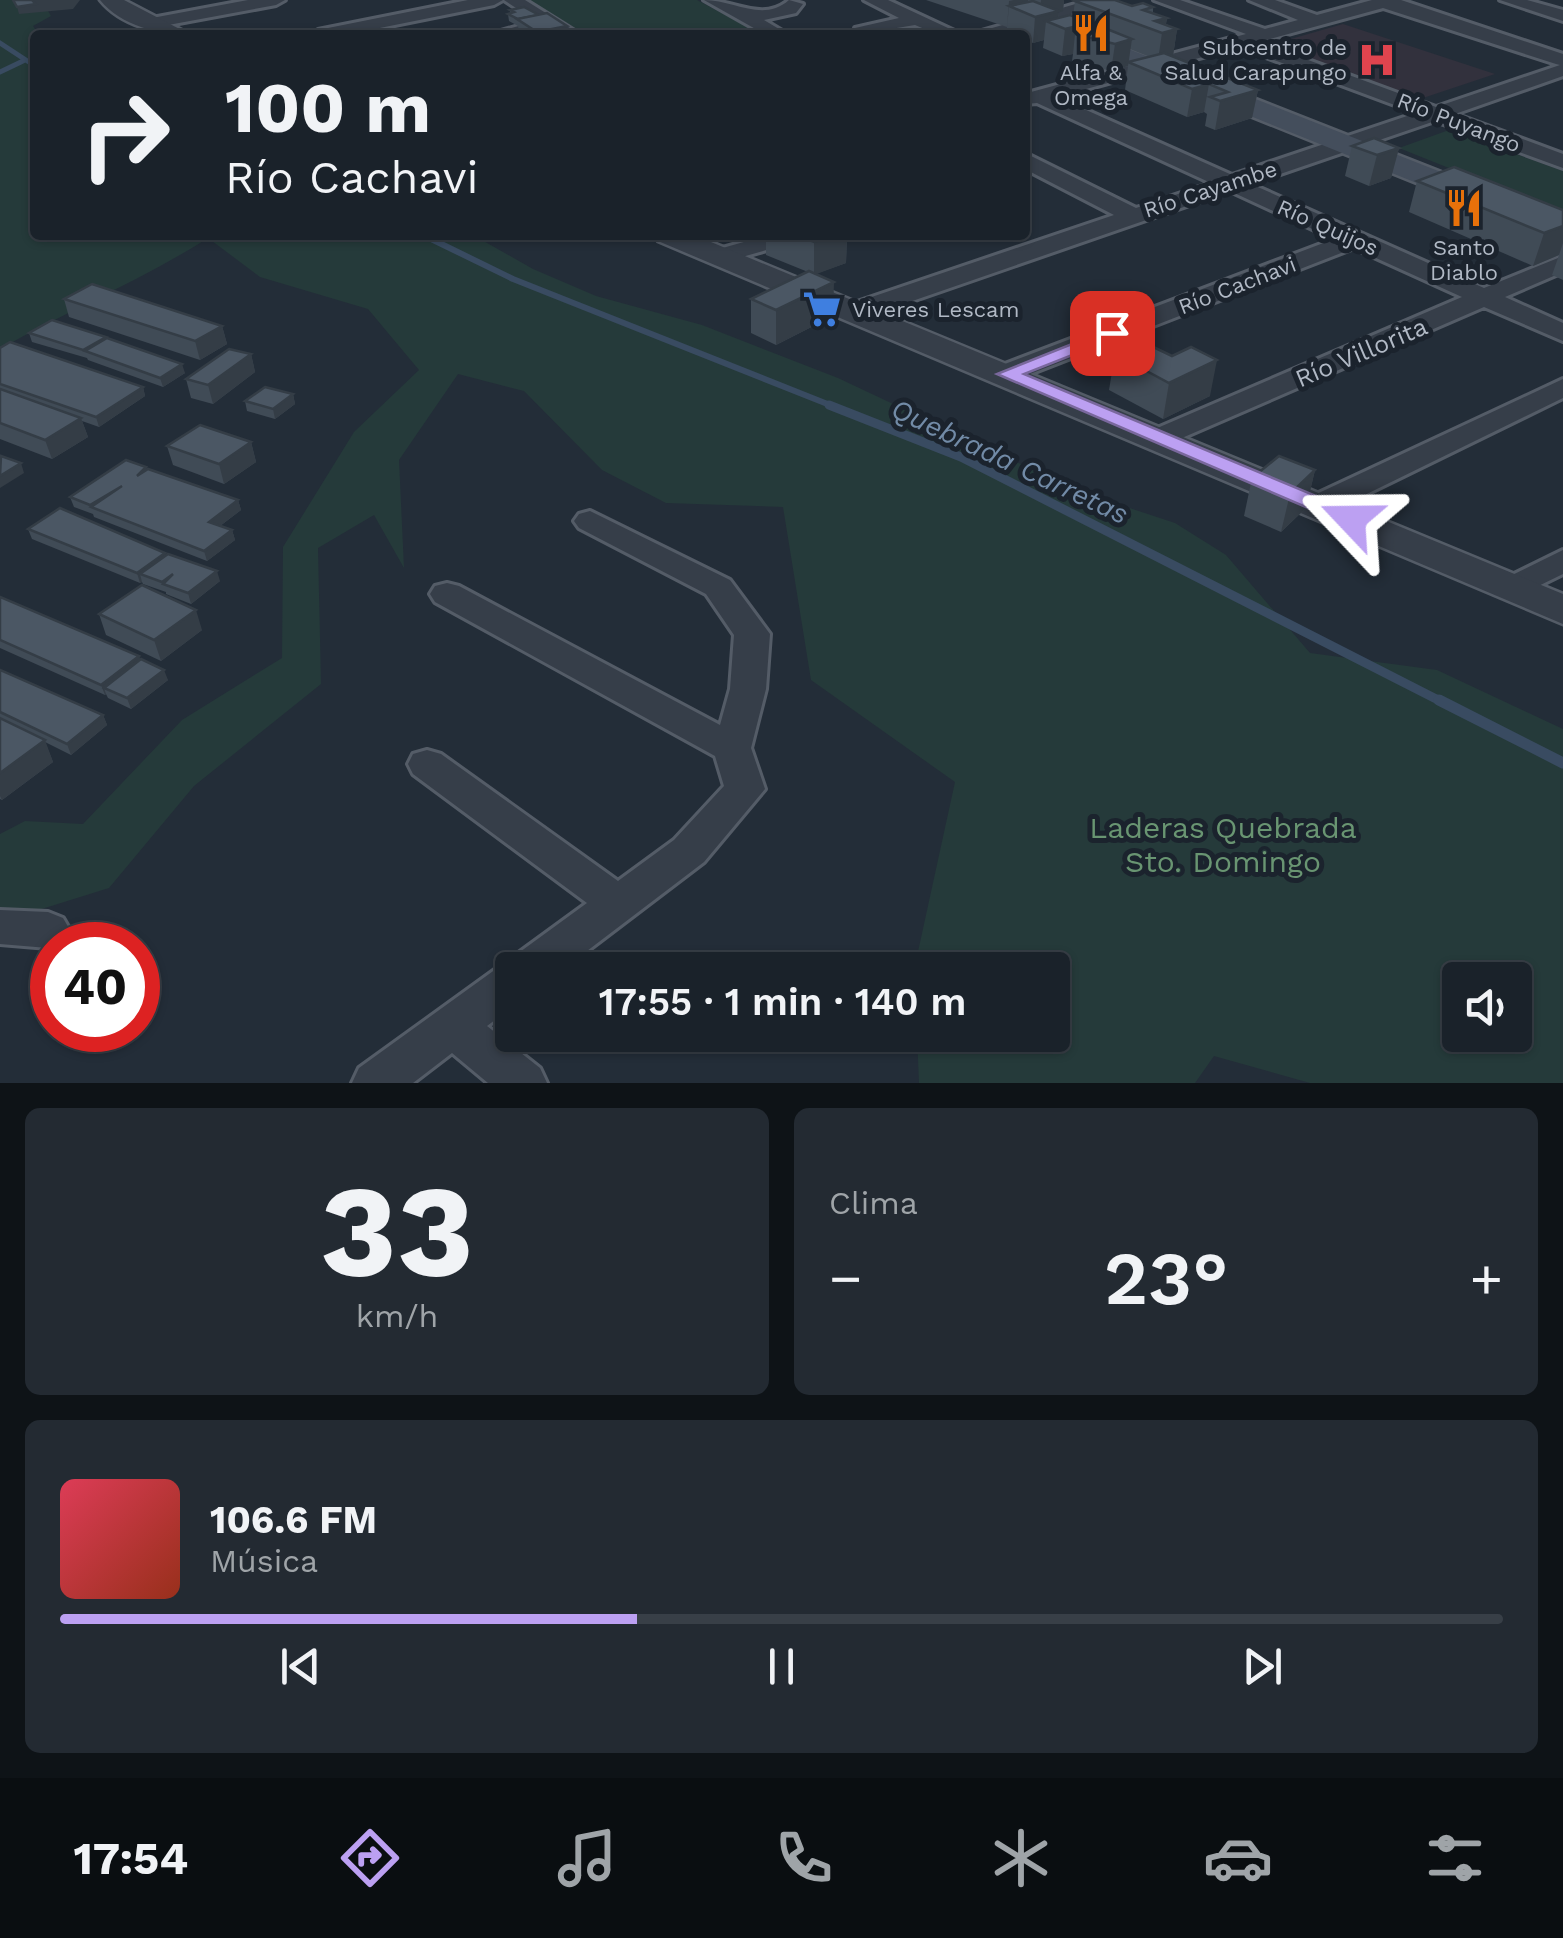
<!DOCTYPE html>
<html lang="es">
<meta charset="utf-8">
<style>
:root{--surface:#1a222a;--page:#232a32;--text:#f1f3f6;--muted:#9fa4a8;--line:#383f47;--accent:#bca0f2}
body{margin:0;font-family:"Work Sans",sans-serif;background:var(--page);color:var(--text);height:100vh;display:flex;flex-direction:column;font-size:38px;white-space:nowrap}
*{box-sizing:border-box;margin:0}
p{font-size:32px;color:var(--muted)}
.icon{flex:none;width:55px;height:55px;fill:none;stroke:currentColor;stroke-width:2;stroke-linecap:round;stroke-linejoin:round}
.map{position:relative;height:1083px;overflow:hidden}
.panel{display:flex;flex-direction:column;gap:25px;padding:25px;background:#0e1317;flex:1}
.panel>*{flex:none}
.hud{position:absolute;left:30px;top:30px;width:1000px;height:210px;border-radius:10px;box-shadow:0 2px 8px #0004,0 0 0 2px var(--line);background:#1a222a;color:var(--text);overflow:hidden}
.controls{position:absolute;left:1442px;top:962px;display:grid;gap:20px}
.controls a{display:grid;place-items:center;width:90px;height:90px;border-radius:10px;background:var(--surface);box-shadow:0 2px 8px #0004,0 0 0 2px var(--line);font-size:50px}
.speed{position:absolute;left:30px;top:922px;display:flex;gap:20px;font-size:50px;font-weight:700;text-align:center}
.speed>*{display:grid;place-content:center;width:130px;height:130px;border-radius:50%;background:var(--surface);box-shadow:0 2px 8px #0004,0 0 0 2px var(--line);line-height:1}
.speed .limit{border:15px solid #d22;background:#fff;color:#111}
.pin{position:absolute;display:grid;place-items:center;width:85px;height:85px;color:#fff;margin:-42px;border-radius:20px;box-shadow:0 5px 15px #0006}
.me{position:absolute;width:110px;margin:-55px;rotate:293deg;stroke-linejoin:round;filter:drop-shadow(0 0 8px #0008)}
.turn{display:flex;align-items:center;gap:35px;height:210px;padding:0 30px;font-size:45px}
.turn .icon{width:130px;height:130px;stroke-width:2.5}
.turn b{display:block;font-size:70px;line-height:85px}
.big{font-size:75px;font-weight:600;line-height:1.1}
.panel .tile{flex:1;display:flex;flex-direction:column;justify-content:center;gap:15px;min-width:0;padding:0 35px;border-radius:15px;background:var(--page)}
.panel .dial{align-items:center;gap:0}
.dial b{font-size:130px;line-height:1}
.song{display:flex;align-items:center;gap:30px}
.cover{width:120px;height:120px;border-radius:15px;background:linear-gradient(135deg,hsl(350 70% 55%),hsl(10 70% 35%))}
.played{height:10px;border-radius:5px;background:linear-gradient(90deg,var(--accent) 40%,var(--line) 40%)}
.keys{display:flex;justify-content:space-around;direction:ltr}
.heat{display:flex;justify-content:space-between;align-items:center;font-size:55px;direction:ltr}
.panel .tiles{flex:1;display:grid;gap:25px;grid-template-columns:1fr 1fr}
.tile:last-child{grid-column:span 2}
.trip{position:absolute;left:495px;top:952px;width:575px;height:100px;border-radius:10px;background:var(--surface);box-shadow:0 2px 8px #0004,0 0 0 2px var(--line);font-weight:600;line-height:100px;text-align:center}
.tabs{display:flex;height:160px;justify-content:space-around;align-items:center;background:#0a0e11;color:var(--muted)}
.tabs .icon{width:70px;height:70px}
.tabs .current{color:var(--accent)}
.tabs b{font-size:45px;color:var(--text)}
.map>svg:first-child{display:block}
.medical{fill:#32313d}
.green{fill:#253a3a;fill-rule:evenodd}
.lines{fill:none;stroke-linecap:round;stroke-linejoin:round}
.stream-far3{stroke:#394b61;stroke-width:5}
.stream-far2{stroke:#394b61;stroke-width:6}
.stream-far1{stroke:#394b61;stroke-width:9}
.stream{stroke:#394b61;stroke-width:11}
.minor-casing{stroke:#545c67;stroke-width:6}
.tertiary-casing{stroke:#545c67;stroke-width:5}
.secondary-casing{stroke:#545c67;stroke-width:5}
.minor{fill:#363e49;fill-rule:evenodd}
.tertiary{fill:#363e49;fill-rule:evenodd}
.secondary{fill:#444e5c;fill-rule:evenodd}
.wall{fill:#404b56;fill-rule:evenodd}
.shaded-wall{fill:#343d46}
.building{fill:#4b5764;stroke:#343d46;stroke-width:2.5}
.route{fill:#bca0f2;stroke:#7a689d;stroke-width:2.5}
.labels{text-anchor:middle;stroke-width:10;stroke-linejoin:round;paint-order:stroke}
.far-poi-label{font-size:22px;fill:#b1b9c5;stroke:#1b232d}
.far-street-label{font-size:22px;fill:#b1b9c5;stroke:#1b232d}
.street-label{font-size:25px;fill:#b1b9c5;stroke:#1b232d}
.water-label{font-size:28px;font-style:italic;fill:#728ba7;stroke:#1b232d}
.near-park-label{font-size:30px;fill:#699572;stroke:#1b232d}
</style>
<div class="map">
<svg width="1563" height="1083" viewBox="0 0 1563 1083">
<rect width="100%" height="100%" fill="#232d38"/>
<path class="medical" d="M1343 24 1495 74 1414 101 1263 47Z"/>
<g class="green">
<path d="M0 0H42L51 16 33 26 39 35H35V235H473L533 269 596 296 702 325 838 378 1078 491 1175 523 1226 555 1310 653 1437 670 1563 729V1083H1310L1214 1056 1195 1083H919L917 1035H1052V970H914L955 782 811 680 783 507 666 503 602 470 524 391 458 374 399 460 404 568 374 515 318 548 321 684 194 786 109 888 0 922V834L25 821 83 824 182 720 282 658 283 547 354 432 419 370 368 309 260 277 208 238C142 280 69 310 0 349ZM1460 980H1515V1035H1460Z"/>
<path d="M527 0H697L763 35H587Z"/>
<path d="M1449 130 1563 171V214L1399 148Z"/>
</g>
<g class="lines">
<g class="stream-far3">
<path d="M0 43 35 66"/>
<path d="M0 72 23 61"/>
</g>
<path class="stream-far2" d="M423 235 513 279 835 407"/>
<path class="stream-far1" d="M829 405 961 457 1444 703"/>
<path class="stream" d="M1439 700 1563 763"/>
<g class="minor-casing">
<g id="minor">
<path d="M248 0H285L276 5 152 28 143 23 152 18Z"/>
<path d="M468 0H503L494 5 345 35H309L318 30Z"/>
<path d="M504 0H525L581 35H559L549 29 522 35H487L536 21Z"/>
<path d="M704 0C734 0 763 23 789 0L803 4 796 13 764 20 789 35H766Z"/>
<path d="M864 0H888L963 35H939L915 25 854 35 855 28 899 18Z"/>
<path d="M1076 0H1102L1106 4 998 35H968L1079 3Z"/>
<path d="M1154 0H1180L1265 29 1298 20 1249 0H1275L1317 15 1372 0H1401L1563 54V76L1455 114 1563 154V168L1435 121 1251 184 1484 288 1563 256V272L1505 297 1563 323V341L1484 307 1168 444H1148L1143 438 1148 432 1462 297 1354 248 1017 379H997L993 373 997 367 1334 239 1230 191 866 317H848L844 311 848 305 1114 215 1025 169V153L1136 208 1211 183 1037 103 1025 104V94L1031 92 1246 34ZM1383 8 1556 64 1560 65 1436 107 1259 42ZM1239 47 1416 113 1232 175 1057 97Z"/>
<path d="M1500 0H1527L1563 10V21Z"/>
<path d="M768 235H806L802 240 721 263 709 256 712 251Z"/>
<path d="M1563 379V398L1330 512H1308L1303 505 1308 498Z"/>
<path d="M590 511 730 580 770 634 766 689 751 748 765 789 704 862 562 970H512V1007L487 1026 540 1068 547 1083H488L452 1053 413 1083H352L359 1068 496 969 510 964 513 957 587 903 413 774 408 764 413 754 427 750 441 754 618 881 674 840 724 786 715 756 435 602 430 594 435 586 447 583 459 586 720 725 730 689 734 635 706 594 579 528 574 521 579 514Z"/>
<path d="M1563 550V574L1512 599 1500 595 1495 588 1500 581Z"/>
<path d="M0 910 48 912 63 918 70 930 63 942 48 948 0 944Z"/>
</g>
</g>
<g class="tertiary-casing">
<g id="tertiary">
<path d="M100 0H124L191 35C160 35 121 26 100 0Z"/>
<path d="M653 235H694L1563 594V624L658 241Z"/>
</g>
</g>
<g class="secondary-casing">
<path id="secondary" d="M971 0H1004L1563 220V242L975 5Z"/>
</g>
<use href="#minor" class="minor"/>
<use href="#tertiary" class="tertiary"/>
<use href="#secondary" class="secondary"/>
</g>
<g class="wall">
<path d="M926 0H1064L1063 11 1059 12V18L1073 17 1075 1 1153 7V13L1167 18 1166 24 1177 29 1173 56 1258 90 1252 118 1215 130 1205 126 1207 114 1204 112 1187 117 1125 90 1128 66 1111 71 1072 61 1073 54 1062 56 1043 48 1044 40 1033 43 1025 40V35H1012L1007 33V27ZM1130 49 1150 57 1129 62Z"/>
<path d="M510 10 539 15 567 26 568 35H522L519 33 518 26 509 21 508 14 510 13Z"/>
<path d="M1352 146 1399 148 1391 178 1369 186 1345 176Z"/>
<path d="M1417 181 1563 210V280L1552 275 1559 255 1533 266 1409 212Z"/>
<path d="M766 235H847L846 263 815 274 833 316 776 345 751 333V299L808 272 766 255Z"/>
<path d="M64 299 222 326 227 344 200 360 69 317Z"/>
<path d="M29 333 106 337V339L185 373 163 387 88 360 87 358 32 342Z"/>
<path d="M0 348 143 387 145 396 99 427 82 421 88 437 52 459 0 439Z"/>
<path d="M251 354 255 372 213 404 191 398 186 379Z"/>
<path d="M1115 354 1210 396 1163 419 1109 390Z"/>
<path d="M293 394 295 404 275 419 247 411 245 401Z"/>
<path d="M251 442 256 462 224 484 173 465 167 446Z"/>
<path d="M147 469 238 500 241 510 220 526 232 530 235 540 207 561 94 517 93 514 74 507 70 497Z"/>
<path d="M1315 470 1306 508 1281 532 1244 516 1252 478Z"/>
<path d="M28 529 166 555 220 581 191 604 166 594V592L143 584 142 582 140 583 32 539Z"/>
<path d="M0 597 139 656 140 660 168 680 131 709 108 698 106 694 105 695 0 648Z"/>
<path d="M99 614 202 630 161 661 106 635Z"/>
<path d="M0 670 103 715 107 725 71 755 45 742 53 762 2 800 0 799Z"/>
</g>
<g class="shaded-wall">
<path d="M34 0H80L73 9 19 14 17 7Z"/>
<path d="M1014 0H1028L1026 13 1009 6 1007 27 1009 1Z"/>
<path d="M1041 0H1064L1063 11 1059 12 1058 26 1046 21 1044 40 1033 43 1035 17 1040 16Z"/>
<path d="M1167 18 1164 32 1177 29 1173 56 1158 60 1162 33 1155 21Z"/>
<path d="M1090 23 1089 37 1075 34 1073 54 1062 56 1065 29Z"/>
<path d="M567 26 568 35H537V32Z"/>
<path d="M1132 39 1128 66 1111 71 1115 44Z"/>
<path d="M1209 84 1204 112 1187 117 1192 89Z"/>
<path d="M1258 90 1252 118 1215 130 1220 101Z"/>
<path d="M1399 148 1391 178 1369 186 1377 155Z"/>
<path d="M1563 226V243L1559 255 1533 266 1544 233Z"/>
<path d="M834 235H847L846 263 814 275V242Z"/>
<path d="M834 282 833 316 776 345V310Z"/>
<path d="M222 326 227 344 200 360 195 341Z"/>
<path d="M251 354 255 372 213 404 208 385Z"/>
<path d="M1217 360 1210 396 1163 419 1169 383Z"/>
<path d="M182 364 185 373 163 387 160 378Z"/>
<path d="M143 387 145 396 99 427 96 417Z"/>
<path d="M293 394 295 404 275 419 273 409Z"/>
<path d="M81 418 88 437 52 459 45 440Z"/>
<path d="M251 442 256 462 224 484 219 464Z"/>
<path d="M21 463 24 473 0 488V476Z"/>
<path d="M1315 470 1306 508 1281 532 1290 494Z"/>
<path d="M238 500 241 510 212 532 209 522Z"/>
<path d="M232 530 235 540 207 561 204 551Z"/>
<path d="M165 553 168 563 140 574 142 582 140 583 137 573Z"/>
<path d="M217 571 220 581 191 604 188 593Z"/>
<path d="M196 610 202 630 161 661 154 640Z"/>
<path d="M139 656 142 667 104 688 106 694 105 695 101 685Z"/>
<path d="M164 670 168 680 131 709 127 698Z"/>
<path d="M103 715 107 725 71 755 67 744Z"/>
<path d="M45 740 53 762 2 800 0 796V773Z"/>
</g>
<g class="building">
<path d="M13 0H32L36 4 17 7Z"/>
<path d="M1080 0H1115L1132 6 1143 3 1153 7 1143 10 1167 18 1155 21 1177 29 1162 33 1075 1Z"/>
<path d="M1033 1 1059 11 1035 17 1009 6Z"/>
<path d="M524 7 539 15 518 19 508 14 514 12 510 10Z"/>
<path d="M547 13 567 26 537 32 517 19Z"/>
<path d="M1070 15 1090 23 1065 29 1046 21Z"/>
<path d="M1102 27 1132 39 1115 44 1075 34Z"/>
<path d="M545 32 550 35H527Z"/>
<path d="M1164 53 1258 90 1220 101 1210 97 1228 92 1209 84 1192 89 1128 62Z"/>
<path d="M1374 138 1399 148 1377 155 1352 146Z"/>
<path d="M1454 167 1563 210V226L1544 233 1417 181Z"/>
<path d="M797 235H834L814 242Z"/>
<path d="M809 271 834 282 776 310 751 299Z"/>
<path d="M92 284 222 326 195 341 64 299Z"/>
<path d="M52 320 106 337 83 350 29 333Z"/>
<path d="M107 338 182 364 160 378 85 351Z"/>
<path d="M10 342 143 387 96 417 0 384V348Z"/>
<path d="M1143 342 1172 356 1191 347 1217 360 1169 383 1115 354Z"/>
<path d="M229 349 251 354 208 385 186 379Z"/>
<path d="M265 387 293 394 273 409 245 401Z"/>
<path d="M0 389 81 418 45 440 0 423Z"/>
<path d="M200 425 251 442 219 464 167 446Z"/>
<path d="M1 456 21 463 0 476Z"/>
<path d="M1279 456 1315 470 1290 494 1252 478Z"/>
<path d="M126 460 146 467 137 476 148 469 238 500 209 522 232 530 204 551 91 507 122 486 90 505 70 497Z"/>
<path d="M60 508 165 553 137 573 28 529Z"/>
<path d="M168 554 217 571 188 593 163 584 173 574 162 582 140 574Z"/>
<path d="M142 585 196 610 154 640 99 614Z"/>
<path d="M0 597 139 656 101 685 0 640Z"/>
<path d="M141 659 164 670 127 698 104 688Z"/>
<path d="M0 670 103 715 67 744 0 712Z"/>
<path d="M0 718 45 740 0 773Z"/>
</g>
<path class="route" d="M1112 328 1118 329V337L1024 374 1359 514 1362 519 1359 523H1343L997 374Z"/>
<defs>
<g id="restaurant-bare" transform="scale(3)"><path d="M-5-6h1v4h1v-4h1v4h1v-4h1v5L-1.5 .5V6h-2V.5L-5-1ZM5-6V6H3V1.5H1.5Q1.5-4 5-6Z" fill="#e8710a" stroke="#1b232d" stroke-width="2.5" paint-order="stroke"/></g>
<g id="hospital-bare" transform="scale(3)"><path d="M-5-5h3v3.5h4V-5h3V5h-3V1.5h-4V5h-3Z" fill="#e0444e" stroke="#1b232d" stroke-width="2.5" paint-order="stroke"/></g>
<g id="supermarket-bare" transform="scale(3)"><path d="M-6-5.5h2.5l.6 2H6L4.5 2H-2.5L-4.4-4H-6ZM-1.5 3.2a1.3 1.3 0 1 0 .1 0ZM3 3.2a1.3 1.3 0 1 0 .1 0Z" fill="#3f7fe0" stroke="#1b232d" stroke-width="2.5" paint-order="stroke"/></g>
</defs>
<g fill-rule="evenodd">
<use href="#restaurant-bare" x="1091" y="33"/>
<use href="#hospital-bare" x="1377" y="60"/>
<use href="#restaurant-bare" x="1464" y="208"/>
<use href="#supermarket-bare" x="822" y="309"/>
</g>
<g class="labels">
<g class="far-poi-label">
<text x="1347" y="55" text-anchor="end">Subcentro de<tspan x="1347" dy="25">Salud Carapungo</tspan></text>
<text x="1091" y="80">Alfa &amp;<tspan x="1091" dy="25">Omega</tspan></text>
<text x="1464" y="255">Santo<tspan x="1464" dy="25">Diablo</tspan></text>
<text x="852" y="317" text-anchor="start">Viveres Lescam</text>
</g>
<g class="far-street-label">
<text transform="translate(1459 122) rotate(21)" y="8">Río Puyango</text>
<text transform="translate(1210 189) rotate(-18)" y="8">Río Cayambe</text>
<text transform="translate(1328 227) rotate(24)" y="8">Río Quijos</text>
<text transform="translate(1237 285) rotate(-21)" y="8">Río Cachavi</text>
</g>
<g class="street-label">
<text transform="translate(1361 352) rotate(-23)" y="9">Río Villorita</text>
</g>
<g class="water-label">
<text transform="translate(1010 461) rotate(25)" y="10">Quebrada Carretas</text>
</g>
<g class="near-park-label">
<text x="1223" y="838">Laderas Quebrada<tspan x="1223" dy="34">Sto. Domingo</tspan></text>
</g>
</g>
</svg>
<div class="controls">
<a><svg class="icon" aria-label="sound" viewBox="0 0 24 24"><path d="M4 9h4l5-4v14l-5-4H4zM17 9q2 3 0 6"/></svg></a>
</div>
<div class="speed"><div class="limit">40</div></div>
<div class="pin" style="left:1112px;top:333px;background:#d93025"><svg class="icon" aria-label="arrive" viewBox="0 0 24 24"><path d="M6 21V4h12l-3 4 3 4H6"/></svg></div>
<svg class="me" style="left:1351px;top:519px" viewBox="-20 -20 40 40"><path d="M0-17L14 15 0 8-14 15z" fill="#bca0f2" stroke="#fff" stroke-width="4"/></svg>
<div class="trip">17:55 · 1 min · 140 m</div>
<div class="hud">
<div class="turn"><svg class="icon" aria-label="right" viewBox="0 0 24 24"><path d="M7 20v-9h11M14 6l5 5-5 5"/></svg><div><b>100 m</b>Río Cachavi</div></div>
</div>
</div>
<section class="panel">
<div class="tiles">
<div class="tile dial"><b>33</b><p>km/h</p></div>
<div class="tile"><p>Clima</p>
<div class="heat"><a>−</a><b class="big">23°</b><a>+</a></div>
</div>
<div class="tile">
<div class="song"><i class="cover"></i><div><b>106.6 FM</b><p>Música</p></div></div>
<div class="played"></div>
<div class="keys"><svg class="icon" aria-label="previous" viewBox="0 0 24 24"><path d="M18 5L8 12l10 7zM5 5v14"/></svg><svg class="icon" aria-label="pause" viewBox="0 0 24 24"><path d="M8 5v14M16 5v14"/></svg><svg class="icon" aria-label="next" viewBox="0 0 24 24"><path d="M6 5l10 7-10 7zM19 5v14"/></svg></div>
</div>
</div>
</section>
<nav class="tabs">
<b>17:54</b>
<svg class="icon current" aria-label="directions" viewBox="0 0 24 24"><path d="M12 3l9 9-9 9-9-9zM9 14v-3h6M13 9l2 2-2 2"/></svg>
<svg class="icon" aria-label="music" viewBox="0 0 24 24"><path d="M9 18V5l10-2v13"/><circle cx="6" cy="18" r="3"/><circle cx="16" cy="16" r="3"/></svg>
<svg class="icon" aria-label="phone" viewBox="0 0 24 24"><path d="M5 4h4l2 5-3 2q2 4 5 5l2-3 5 2v4C11 20 4 13 5 4z"/></svg>
<svg class="icon" aria-label="climate" viewBox="0 0 24 24"><path d="M12 3v18M4 7l16 10M4 17L20 7"/></svg>
<svg class="icon" aria-label="car" viewBox="0 0 24 24"><path d="M5 17H2v-5l4-1 3-4h7l3 4 3 1v5h-3M9 17h6M6 11h13"/><circle cx="7" cy="17" r="2"/><circle cx="17" cy="17" r="2"/></svg>
<svg class="icon" aria-label="filters" viewBox="0 0 24 24"><path d="M4 7h16M4 17h16"/><circle cx="9" cy="7" r="2"/><circle cx="15" cy="17" r="2"/></svg>
</nav>
